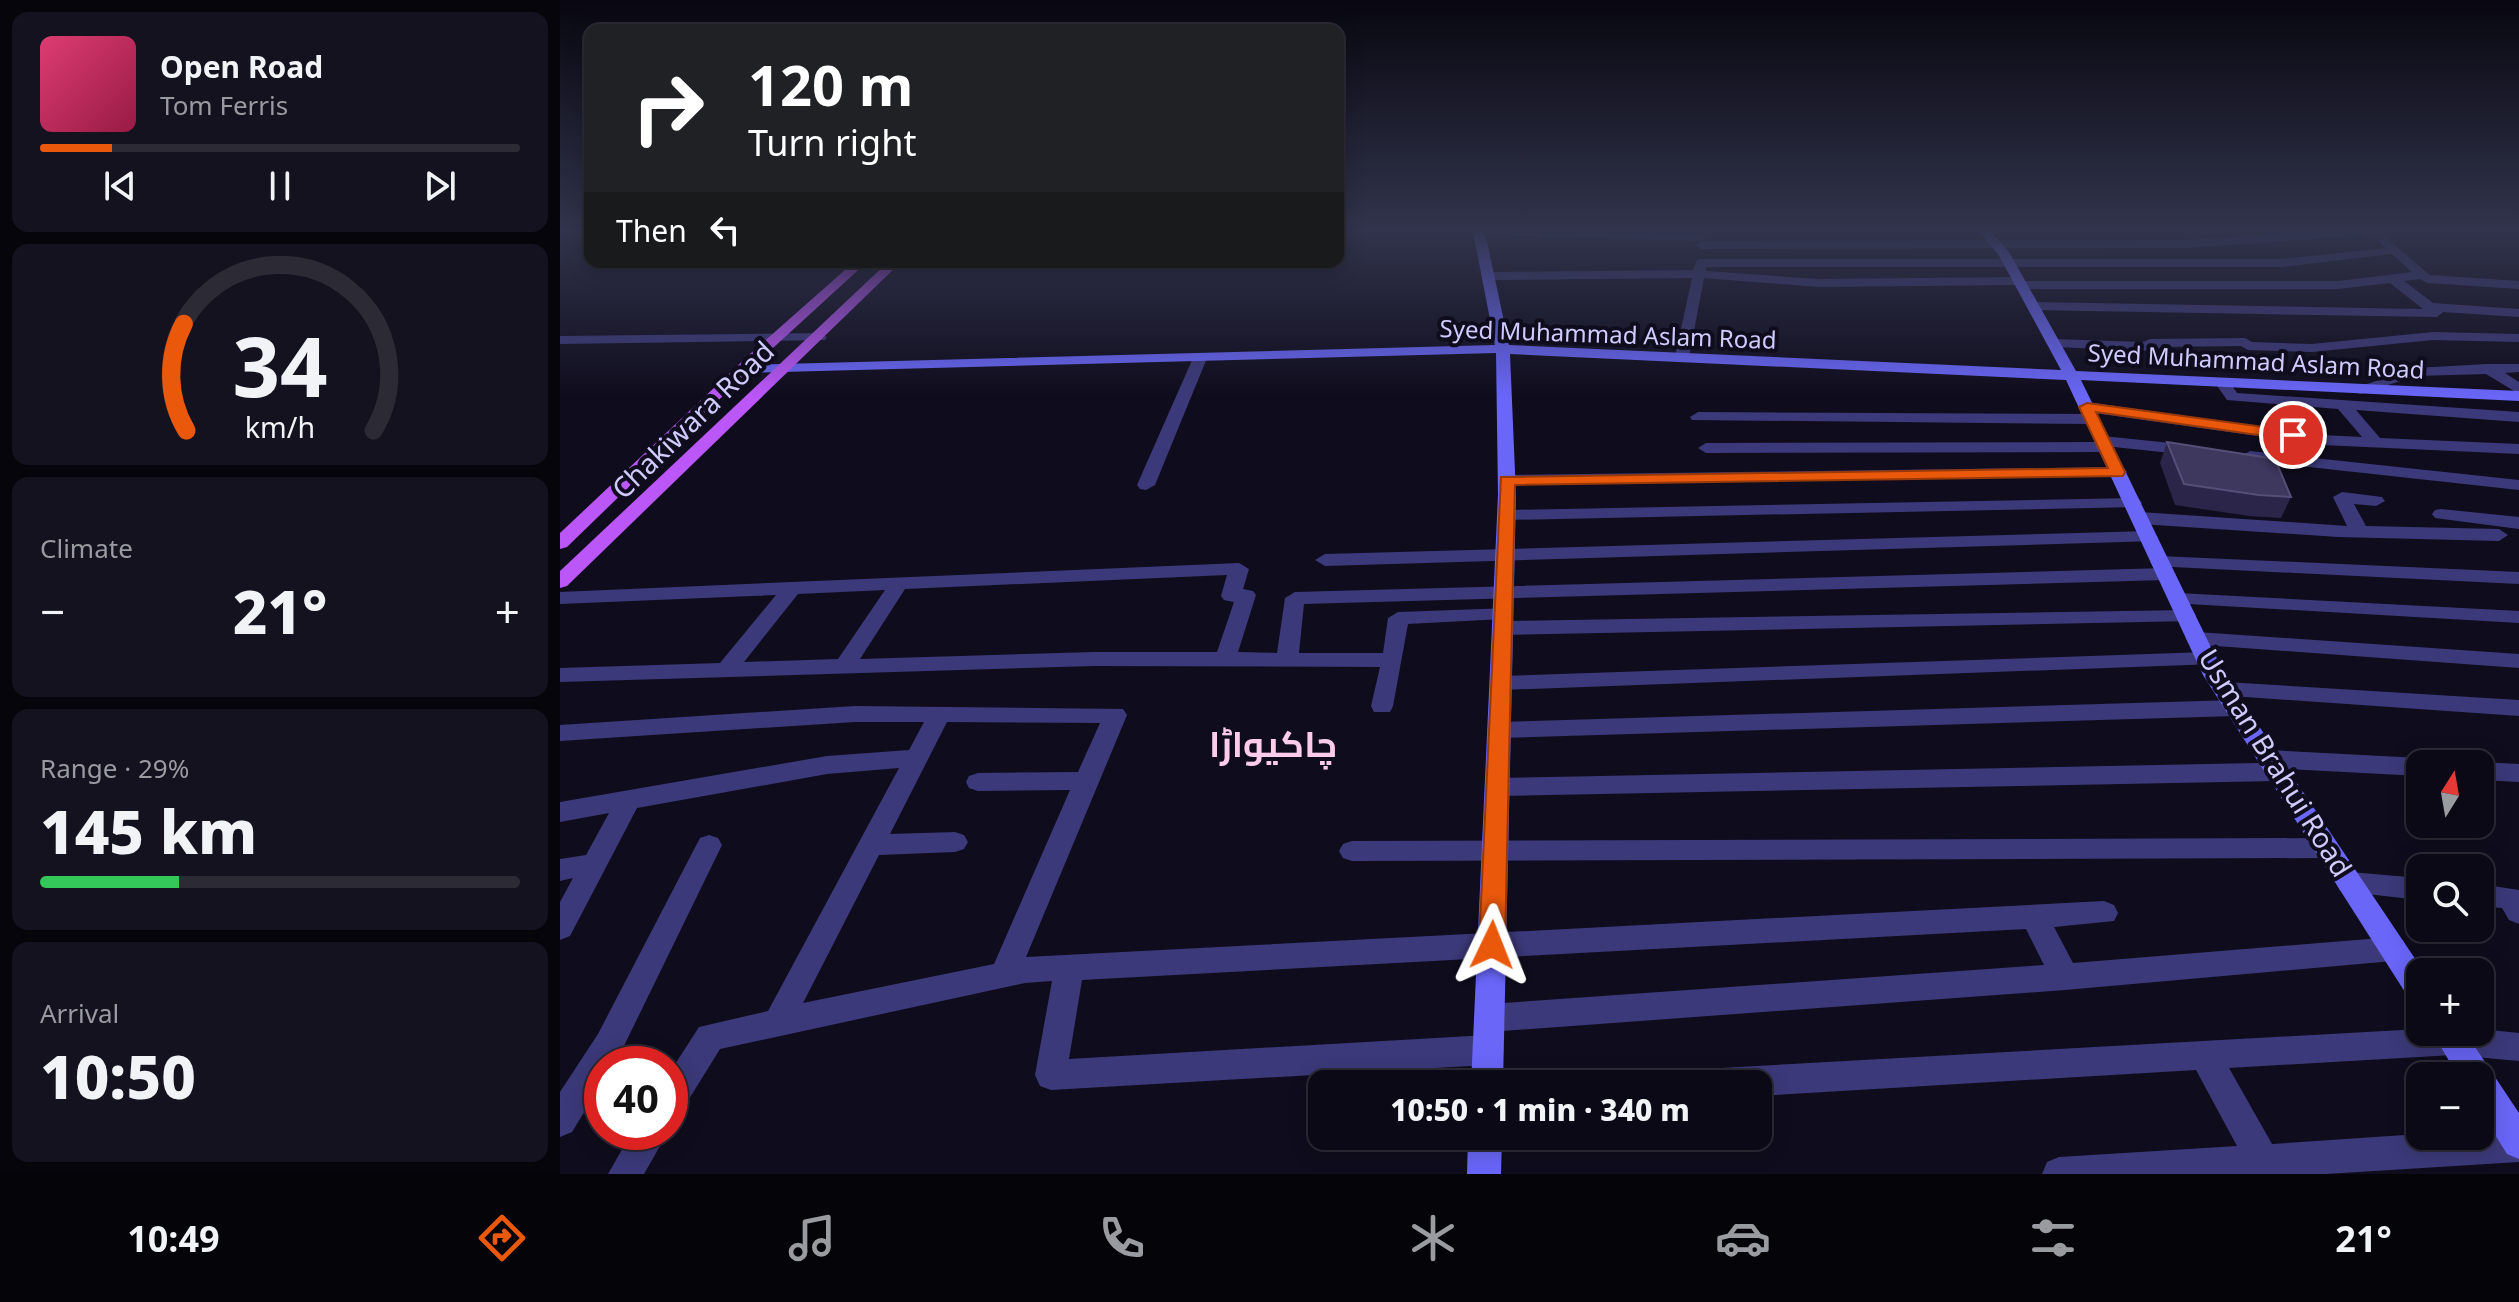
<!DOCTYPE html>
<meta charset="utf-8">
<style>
:root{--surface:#0b0916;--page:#14121f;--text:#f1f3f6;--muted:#9a9aa1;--line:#2b2a35;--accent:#ea580c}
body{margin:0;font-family:"Noto Sans",Cairo,sans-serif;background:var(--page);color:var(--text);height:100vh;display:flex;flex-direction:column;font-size:30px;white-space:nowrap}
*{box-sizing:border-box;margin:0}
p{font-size:26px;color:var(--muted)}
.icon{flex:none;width:44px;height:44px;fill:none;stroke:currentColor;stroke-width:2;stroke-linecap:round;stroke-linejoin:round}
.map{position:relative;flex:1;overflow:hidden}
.sheet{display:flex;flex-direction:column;gap:12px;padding:12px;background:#06050c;width:560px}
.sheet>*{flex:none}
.banner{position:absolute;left:24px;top:24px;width:760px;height:244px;border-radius:16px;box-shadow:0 4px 20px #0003,0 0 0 2px var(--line);background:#202124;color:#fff;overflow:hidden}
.needle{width:52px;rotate:11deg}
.fabs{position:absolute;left:1846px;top:750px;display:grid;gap:16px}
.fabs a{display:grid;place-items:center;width:88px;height:88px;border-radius:16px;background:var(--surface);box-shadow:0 4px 20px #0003,0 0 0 2px var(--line);font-size:40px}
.speed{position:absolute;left:24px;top:1046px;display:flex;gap:16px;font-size:40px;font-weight:700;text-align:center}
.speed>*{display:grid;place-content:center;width:104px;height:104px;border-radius:50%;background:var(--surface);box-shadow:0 4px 20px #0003,0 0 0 2px var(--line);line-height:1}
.speed .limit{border:12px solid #d22;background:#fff;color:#111}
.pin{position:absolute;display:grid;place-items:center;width:68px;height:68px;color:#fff;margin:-34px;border:4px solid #fff;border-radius:50%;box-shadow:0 2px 8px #0007}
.me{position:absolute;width:88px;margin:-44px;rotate:2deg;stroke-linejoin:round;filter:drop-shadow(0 0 6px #0008)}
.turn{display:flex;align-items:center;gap:28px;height:168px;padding:0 32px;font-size:36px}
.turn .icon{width:104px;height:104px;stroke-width:2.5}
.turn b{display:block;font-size:56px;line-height:68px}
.then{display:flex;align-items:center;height:76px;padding:0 32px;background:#0003;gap:16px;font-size:30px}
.big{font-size:60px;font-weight:800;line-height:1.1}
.sheet .widget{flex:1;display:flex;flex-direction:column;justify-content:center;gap:12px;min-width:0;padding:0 28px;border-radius:16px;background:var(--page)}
.sheet .dial{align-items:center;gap:0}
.dial svg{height:208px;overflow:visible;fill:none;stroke:var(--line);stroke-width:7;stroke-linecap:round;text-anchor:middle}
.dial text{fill:var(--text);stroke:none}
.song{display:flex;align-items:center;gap:24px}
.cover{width:96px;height:96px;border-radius:12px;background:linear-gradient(135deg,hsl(340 70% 55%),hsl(340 70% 35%))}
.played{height:8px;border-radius:4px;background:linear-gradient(90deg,var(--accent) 15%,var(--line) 15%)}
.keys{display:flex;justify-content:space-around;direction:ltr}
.heat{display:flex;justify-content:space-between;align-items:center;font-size:44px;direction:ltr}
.charge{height:12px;border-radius:6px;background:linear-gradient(90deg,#34c759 29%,var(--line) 0)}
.trip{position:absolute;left:748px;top:1070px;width:464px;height:80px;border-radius:16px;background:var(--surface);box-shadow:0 4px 20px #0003,0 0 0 2px var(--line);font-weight:800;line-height:80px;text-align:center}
.dock{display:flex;height:128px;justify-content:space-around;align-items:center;background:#040409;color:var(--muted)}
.dock .icon{width:56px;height:56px}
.dock .current{color:var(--accent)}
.dock b{font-size:36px;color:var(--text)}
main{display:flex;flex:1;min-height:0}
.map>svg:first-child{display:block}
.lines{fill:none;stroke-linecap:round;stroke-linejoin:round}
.street{fill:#3c397a;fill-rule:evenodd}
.secondary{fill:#6966f8;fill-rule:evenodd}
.primary{fill:#bb56f8;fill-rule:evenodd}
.wall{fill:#2c254a}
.building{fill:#3e375e;stroke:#554e77;stroke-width:2}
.route{fill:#ea580c;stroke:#983908;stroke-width:2}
.labels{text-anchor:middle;stroke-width:8;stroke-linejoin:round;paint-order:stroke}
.far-street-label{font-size:24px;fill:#d0cafd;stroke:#0f0c1d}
.street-label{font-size:28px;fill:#d0cafd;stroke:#0f0c1d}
.district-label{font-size:36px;font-weight:bold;fill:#fdcceb;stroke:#0f0c1d}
</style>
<main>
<section class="sheet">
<div class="widget">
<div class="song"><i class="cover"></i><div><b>Open Road</b><p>Tom Ferris</p></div></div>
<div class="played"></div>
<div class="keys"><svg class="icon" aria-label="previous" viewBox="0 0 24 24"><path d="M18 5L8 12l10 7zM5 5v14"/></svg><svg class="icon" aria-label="pause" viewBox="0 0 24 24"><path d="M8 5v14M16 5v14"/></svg><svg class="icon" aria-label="next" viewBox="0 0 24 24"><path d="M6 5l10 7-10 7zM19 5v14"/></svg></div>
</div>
<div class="widget dial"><svg viewBox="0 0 100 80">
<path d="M14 69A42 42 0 1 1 86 69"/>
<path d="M14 69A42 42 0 0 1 13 28" stroke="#ea580c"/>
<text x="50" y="56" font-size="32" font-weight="700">34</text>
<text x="50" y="72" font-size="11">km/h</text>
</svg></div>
<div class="widget"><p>Climate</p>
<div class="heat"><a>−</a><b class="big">21°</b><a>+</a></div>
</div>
<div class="widget"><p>Range · 29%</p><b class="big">145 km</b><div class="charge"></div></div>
<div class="widget"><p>Arrival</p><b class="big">10:50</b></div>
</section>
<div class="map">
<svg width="1959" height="1174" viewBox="0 0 1959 1174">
<rect width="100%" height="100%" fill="#0f0c1d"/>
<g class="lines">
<g class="street">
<path d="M922 232 1140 235 1146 238 1140 241 927 235Z"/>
<path d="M1752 232H1820L1815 235 1624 248 1141 249 1135 245 1141 241 1624 240Z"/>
<path d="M1825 237 1870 275 1959 281V289L1867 283 1860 279 1844 281 1873 303 1959 309V317L1883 312 1877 317 1473 310 1466 306 1473 302 1863 309 1830 283 1778 289H1462L1456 285 1258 287 1144 278 1129 357 1122 361 1115 357 1132 278 928 280 922 276 928 272 1133 270 1137 260 1141 259H1722L1825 248 1819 241ZM1832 254 1852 272 1778 281H1465L1459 277 1258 279 1146 271V267H1722Z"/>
<path d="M1873 332 1959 334V342L1873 340 1752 352 1688 350 1681 346 1601 347 1594 351 1494 347 1487 343 1494 339 1583 342 1590 339 1685 338 1692 342 1752 344Z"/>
<path d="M260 333 267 337 265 340 0 344V336Z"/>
<path d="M640 354 647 358 595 485 586 490 580 489 577 485 633 358Z"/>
<path d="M1927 364H1959V372L1945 373 1959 382V394L1926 374 1856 376 1800 394 1792 389 1855 368Z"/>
<path d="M1663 378 1668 380 1677 393 1959 412V422L1796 410 1820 438 1959 444V454L1762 445 1527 412 1519 407 1527 402 1762 435 1802 437 1778 409 1667 400 1655 383Z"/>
<path d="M1138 412 1532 414 1540 419 1532 424 1132 420 1130 417Z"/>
<path d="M1543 436 1630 445 1638 450 1630 455 1554 447 1546 452 1146 453 1138 448 1146 443 1535 442 1537 437Z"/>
<path d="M1690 451 1959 480V490L1684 460 1682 456Z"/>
<path d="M1558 467 1564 468 1567 472 1564 476 947 485 938 480 947 475Z"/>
<path d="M1782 492 1822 497 1825 501 1816 506 1794 504 1806 526 1939 529 1948 535 1939 541 1778 537 1580 524 1571 518 1580 512 1787 526 1773 497Z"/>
<path d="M1573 498 1579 499 1582 503 1579 507 946 520 937 515 946 510Z"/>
<path d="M1881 509 1959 517V529L1875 518 1872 514 1875 510Z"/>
<path d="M1589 531 1598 537 1596 541 765 566 755 560 765 554Z"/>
<path d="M1600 556 1959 572V584L1593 566 1590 562Z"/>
<path d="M679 563 689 569 683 589 693 591 696 595 678 652 717 653 725 598 735 592 1606 568 1616 574 1606 580 744 604 739 653H823L828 618 838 612 950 608 953 613 943 619 848 624 833 706 830 712H814L811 706 820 667 534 666 0 682V668L160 663 216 595 0 604V592ZM667 575 661 596 664 600 674 602 657 652H534L300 659 345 589ZM325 590 278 659 184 662 238 594Z"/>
<path d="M1618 593 1959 611V623L1611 603 1608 599 1611 595Z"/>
<path d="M1626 610 1633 611 1636 616 1633 621 943 635 933 628 943 621Z"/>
<path d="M1637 632 1959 654V668L1629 644 1626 639 1629 634Z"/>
<path d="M1647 652 1655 654 1658 659 1655 664 941 690 933 688 930 683 933 678 941 676Z"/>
<path d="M1665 682 1959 700V716L1657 695 1654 690 1657 685Z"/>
<path d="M1676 700 1684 702 1687 708 1684 714 1676 716 939 738 931 736 927 730 931 724 939 722Z"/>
<path d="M295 706 563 709 567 715 466 957 1544 901 1554 905 1558 913 1554 921 1494 927 1513 963 1833 937 1843 940 1847 949 1843 958 1833 961 1505 990 929 1032 918 1028 914 1018 918 1008 929 1004 1484 965 1466 929 522 980 509 1059 928 1035 939 1040 944 1050 939 1060 928 1065 491 1090 480 1086 475 1075 492 981 465 983 160 1049 121 1112 110 1117V1072L139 1027 208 1011 339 768 267 774 77 808 10 936 0 940V902L13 878 0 881V859L26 855 49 813 0 822V802L267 756 349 750 364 722H295L0 741V725ZM387 722 540 723 518 772 418 773 409 776 406 782 409 788 418 791 510 790 434 964 243 1003 319 855 395 852 404 849 408 842 404 835 395 832 330 834Z"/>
<path d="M1709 750 1860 758 1870 764H1860V776L1727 769 1726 778 1717 781 938 796 929 794 926 787 929 780 938 778 1699 763 1697 759 1700 753Z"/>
<path d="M1920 762 1959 764V782L1920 780V764H1914Z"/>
<path d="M149 835 158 838 162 845 60 1054 54 1064H42V1083L12 1132 0 1137V1092L38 1034 140 838Z"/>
<path d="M1767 838 1776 841 1780 848 1776 855 1767 858 792 861 783 858 779 851 783 844 792 841Z"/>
<path d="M1790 872 1860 878V900L1780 891 1776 883 1780 875Z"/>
<path d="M1920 884 1959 890V924L1949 920 1942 908 1920 906Z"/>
<path d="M1860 1029V1032H1920V1029L1959 1033V1061L1893 1055 1669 1068 1712 1144 1860 1134 1920 1136V1131L1959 1128V1162L1766 1174H1482L1487 1162 1499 1157 1677 1146 1636 1070 1198 1096V1084H1126L1131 1073 1142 1069Z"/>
<path d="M72 1132H108L84 1174H48Z"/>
</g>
<g class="secondary">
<path d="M913 232H925L949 345 1501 370 1438 254 1419 232H1431L1449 252 1516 371 1959 391V401L1521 380 1664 674 1864 972H1860V1004L1850 1000 1643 675 1506 380 950 354 956 495 943 1084H911L938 495 936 353 183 373 176 369 183 365 935 345Z"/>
<path d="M1872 1032H1905L1959 1113V1159L1947 1154 1920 1111V1076H1898Z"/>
<path d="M908 1136H942L941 1174H907Z"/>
</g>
<g class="primary">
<path d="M294 262H307L201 359 7 547 0 549V533L191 353Z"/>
<path d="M328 262H341L7 586 0 588V571Z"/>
</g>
</g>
<path class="wall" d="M1607 442 1731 497 1721 518 1689 516 1615 505 1600 463Z"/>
<path class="building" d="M1607 442 1715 459 1731 497 1699 495 1624 484Z"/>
<linearGradient id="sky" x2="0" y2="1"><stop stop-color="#080710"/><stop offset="0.58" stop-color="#31344c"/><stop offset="1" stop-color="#31344c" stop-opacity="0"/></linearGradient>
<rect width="1959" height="397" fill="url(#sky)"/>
<path class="route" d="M1527 403 1733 431 1740 435 1733 440 1536 412 1565 472 1563 476 955 485 945 945 941 953 932 956 923 953 919 945 941 477 1548 468 1519 407Z"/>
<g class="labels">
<g class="far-street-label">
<text transform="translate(1048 335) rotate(2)" y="8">Syed Muhammad Aslam Road</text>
<text transform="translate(1696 362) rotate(3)" y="8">Syed Muhammad Aslam Road</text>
</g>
<g class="street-label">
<text transform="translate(133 420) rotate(-44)" y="10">Chakiwara Road</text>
<text transform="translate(1715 763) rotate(58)" y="10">Usman Brahui Road</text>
</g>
<g class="district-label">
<text x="713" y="757">چاکیواڑا</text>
</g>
</g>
</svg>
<div class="fabs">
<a><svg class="needle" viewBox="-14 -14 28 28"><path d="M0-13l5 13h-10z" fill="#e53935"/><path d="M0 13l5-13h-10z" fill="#9a9aa1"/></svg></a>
<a><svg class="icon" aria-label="search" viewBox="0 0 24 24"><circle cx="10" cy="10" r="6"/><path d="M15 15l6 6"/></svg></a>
<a>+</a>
<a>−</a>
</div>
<div class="speed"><div class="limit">40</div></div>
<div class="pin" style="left:1733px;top:435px;background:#d93025"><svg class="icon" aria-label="arrive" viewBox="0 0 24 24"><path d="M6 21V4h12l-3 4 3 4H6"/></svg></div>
<svg class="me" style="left:932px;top:945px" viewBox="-20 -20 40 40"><path d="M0-17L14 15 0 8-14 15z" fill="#ea580c" stroke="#fff" stroke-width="4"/></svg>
<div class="trip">10:50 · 1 min · 340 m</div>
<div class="banner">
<div class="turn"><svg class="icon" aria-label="right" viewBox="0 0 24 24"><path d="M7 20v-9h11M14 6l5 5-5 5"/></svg><div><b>120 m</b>Turn right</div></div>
<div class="then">Then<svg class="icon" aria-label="left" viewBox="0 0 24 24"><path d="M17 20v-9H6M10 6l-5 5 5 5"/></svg></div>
</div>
</div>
</main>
<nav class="dock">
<b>10:49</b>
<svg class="icon current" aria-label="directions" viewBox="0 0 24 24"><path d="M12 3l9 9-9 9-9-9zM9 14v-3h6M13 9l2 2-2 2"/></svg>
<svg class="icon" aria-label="music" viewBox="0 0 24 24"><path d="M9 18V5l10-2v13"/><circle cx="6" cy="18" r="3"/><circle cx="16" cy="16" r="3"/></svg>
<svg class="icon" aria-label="phone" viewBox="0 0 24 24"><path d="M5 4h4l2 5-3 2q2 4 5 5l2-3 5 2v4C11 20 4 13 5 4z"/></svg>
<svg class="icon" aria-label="climate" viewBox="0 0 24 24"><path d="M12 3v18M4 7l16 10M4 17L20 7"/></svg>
<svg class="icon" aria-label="car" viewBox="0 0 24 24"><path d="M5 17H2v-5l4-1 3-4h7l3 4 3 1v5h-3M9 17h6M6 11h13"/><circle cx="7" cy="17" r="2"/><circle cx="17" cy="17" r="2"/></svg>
<svg class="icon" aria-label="filters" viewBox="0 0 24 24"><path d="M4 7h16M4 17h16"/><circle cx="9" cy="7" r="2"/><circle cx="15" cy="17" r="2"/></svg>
<b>21°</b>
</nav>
